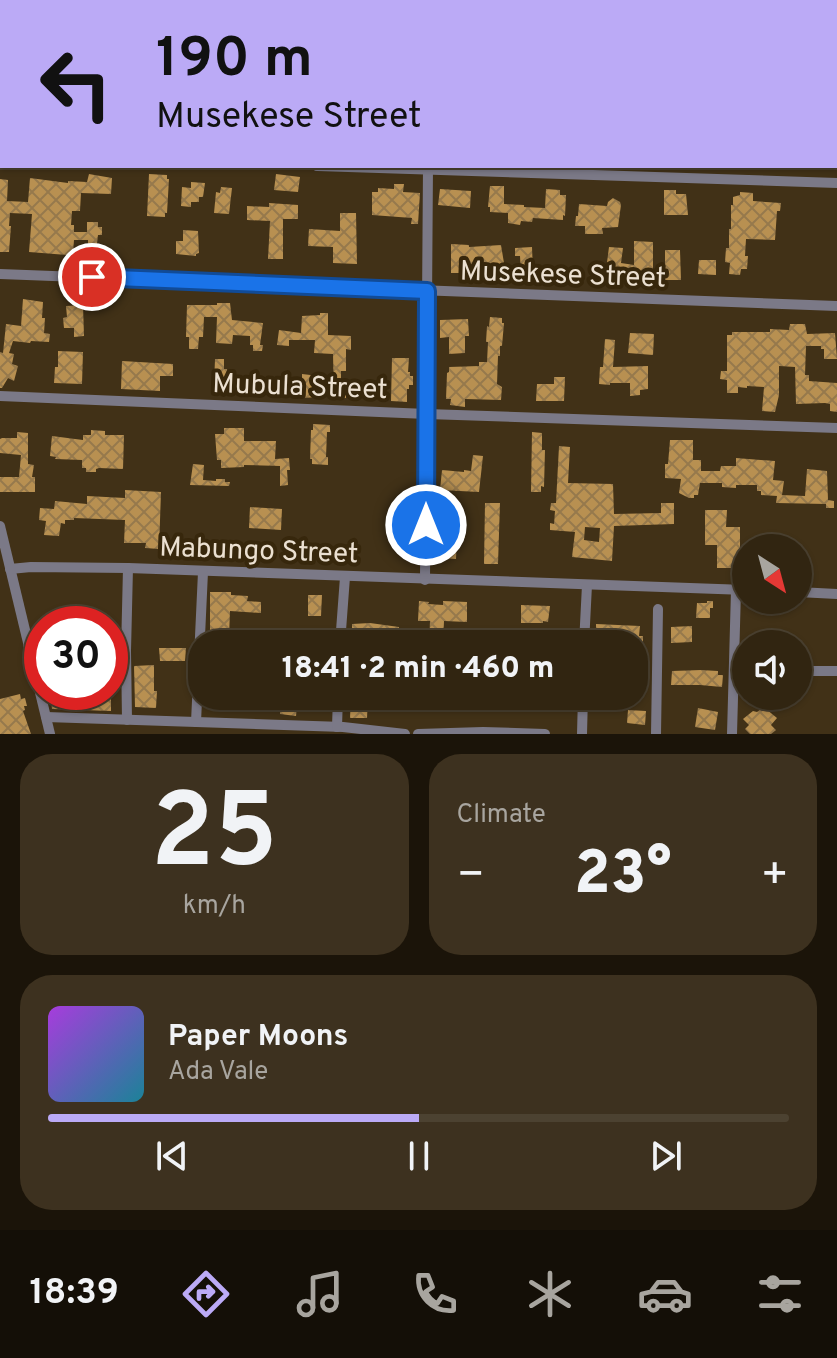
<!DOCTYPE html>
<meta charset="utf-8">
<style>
:root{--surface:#312511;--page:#3d311f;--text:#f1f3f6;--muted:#a8a59f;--line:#4c4231;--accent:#bbaaf6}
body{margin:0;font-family:Overpass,sans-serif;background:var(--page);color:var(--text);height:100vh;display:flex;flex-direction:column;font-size:30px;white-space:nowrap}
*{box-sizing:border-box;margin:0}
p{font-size:26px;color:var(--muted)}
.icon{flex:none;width:44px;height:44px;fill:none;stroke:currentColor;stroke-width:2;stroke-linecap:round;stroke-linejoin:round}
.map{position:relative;height:734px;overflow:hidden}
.side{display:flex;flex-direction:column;gap:20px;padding:20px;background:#1b1409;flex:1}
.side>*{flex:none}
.top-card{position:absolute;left:0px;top:0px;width:838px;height:168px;box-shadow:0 2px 6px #0004,0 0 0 2px var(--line);background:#bbaaf6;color:#111;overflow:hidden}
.needle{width:52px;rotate:144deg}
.buttons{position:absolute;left:732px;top:534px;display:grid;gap:16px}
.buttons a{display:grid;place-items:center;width:80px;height:80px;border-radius:50%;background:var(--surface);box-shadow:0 2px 6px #0004,0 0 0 2px var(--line);font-size:40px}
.speed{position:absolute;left:24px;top:606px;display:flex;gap:16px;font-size:40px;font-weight:700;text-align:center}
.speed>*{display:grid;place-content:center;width:104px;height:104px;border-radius:50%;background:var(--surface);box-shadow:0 2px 6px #0004,0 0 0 2px var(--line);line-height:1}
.speed .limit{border:12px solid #d22;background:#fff;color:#111}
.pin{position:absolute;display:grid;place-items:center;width:68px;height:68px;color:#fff;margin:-34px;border:4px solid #fff;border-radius:50%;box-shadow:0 2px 8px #0007}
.me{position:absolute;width:88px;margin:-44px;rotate:0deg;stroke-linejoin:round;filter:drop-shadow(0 0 6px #0008)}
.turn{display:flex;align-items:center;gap:28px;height:168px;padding:0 24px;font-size:36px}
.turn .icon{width:104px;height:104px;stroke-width:2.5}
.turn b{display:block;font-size:56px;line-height:68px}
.big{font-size:60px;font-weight:800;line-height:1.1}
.side .widget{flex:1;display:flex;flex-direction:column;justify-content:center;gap:12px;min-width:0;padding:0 28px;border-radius:32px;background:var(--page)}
.side .dial{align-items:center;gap:0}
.dial b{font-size:104px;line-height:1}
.song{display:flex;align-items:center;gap:24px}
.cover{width:96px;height:96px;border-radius:12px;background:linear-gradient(135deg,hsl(280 70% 55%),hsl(190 70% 35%))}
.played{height:8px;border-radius:4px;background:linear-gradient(90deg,var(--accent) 50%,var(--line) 50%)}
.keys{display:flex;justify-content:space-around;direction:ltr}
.heat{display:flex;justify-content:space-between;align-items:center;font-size:44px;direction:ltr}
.side .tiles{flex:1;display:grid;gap:20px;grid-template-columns:1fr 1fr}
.widget:last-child{grid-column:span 2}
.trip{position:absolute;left:188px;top:630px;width:460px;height:80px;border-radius:32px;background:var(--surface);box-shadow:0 2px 6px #0004,0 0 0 2px var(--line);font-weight:800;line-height:80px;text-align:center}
.dock{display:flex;height:128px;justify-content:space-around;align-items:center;background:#140f07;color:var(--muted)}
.dock .icon{width:56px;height:56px}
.dock .on{color:var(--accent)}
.dock b{font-size:36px;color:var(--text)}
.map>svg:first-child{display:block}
.building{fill:url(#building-cross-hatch);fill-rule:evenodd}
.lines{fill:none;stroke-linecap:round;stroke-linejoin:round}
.street{stroke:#7b7987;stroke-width:10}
.route-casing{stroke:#114b97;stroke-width:20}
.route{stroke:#1a73e8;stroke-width:14}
.labels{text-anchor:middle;stroke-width:8;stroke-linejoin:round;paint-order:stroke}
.street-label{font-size:28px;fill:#ebe0d1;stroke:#37270c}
</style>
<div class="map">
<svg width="837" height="734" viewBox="0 0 837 734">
<defs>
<pattern id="building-cross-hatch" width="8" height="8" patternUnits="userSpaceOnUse" patternTransform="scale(2)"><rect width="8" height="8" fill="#b89051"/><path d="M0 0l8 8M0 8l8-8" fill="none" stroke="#96794c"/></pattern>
</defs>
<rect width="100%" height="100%" fill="#413117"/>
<g class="building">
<path d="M89 174 112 178 111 194 81 193 80 211H72L71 225H74V232H87V222H98V227H102V235H98L97 244H88V240H74L73 254H67V255L29 252 32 214 10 213 9 226H11L9 252H0V179L8 180 7 201 28 202 30 178 68 183V181L87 182Z"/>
<path d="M149 174 167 175V179H169L167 213H165V217L147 216Z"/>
<path d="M276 174 300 177 298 192 274 190Z"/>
<path d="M191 182 205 183 203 197H199V202H191V207L181 206 182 187 191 188Z"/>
<path d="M394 184H404L403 192 420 193 418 224H411L412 218 372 215V192H378V188L394 189Z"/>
<path d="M490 186H504V204L524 205V207L545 208 546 189 560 190V195H566L565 216 563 215V220L533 218 532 222 521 221 520 225 508 223V213L490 212V207H488Z"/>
<path d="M221 187 232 188 229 214 214 213 216 192 220 193Z"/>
<path d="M440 189 471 191 470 208 438 205Z"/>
<path d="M664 190H676V194H686L688 215H664Z"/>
<path d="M740 192 753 193V201L781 203 780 211H777L775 240 746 239 745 256H748L747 269H741L740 275 729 274 730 263 725 262 726 248H729V229H731V205H733V197L740 195Z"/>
<path d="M613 198 620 202 621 205 618 227 602 228 603 234H585V226H575L576 216H578L579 204 607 206 608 202Z"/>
<path d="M269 203 298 205V219H283V259H268L270 221 247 220V206L269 207Z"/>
<path d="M340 213H356L357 264 333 263V247L308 246 309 229 340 231Z"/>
<path d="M183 230 198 231 199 253 196 254V256L176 254V241H183Z"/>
<path d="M634 241 653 242V271L626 272 606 270 609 247 623 248 621 263 634 265Z"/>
<path d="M451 244 469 245V247L501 245 504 263H501V270L468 273H451Z"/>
<path d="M532 247 533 273 521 274 520 256H515V248Z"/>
<path d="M665 250H680L681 280H665Z"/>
<path d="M699 260H716V275L698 274Z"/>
<path d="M23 299 43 302 42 318H45L44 333 50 334 49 342 31 341 30 343 13 341 9 353 14 354 12 364 18 366 14 381 8 378 2 388H0V352L3 353 6 324 21 326Z"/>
<path d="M217 303H230L232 320 263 323 260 345H263L262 351H253V345H250V336L233 335 232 344 216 343 217 317H204L203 337H199L198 349H189V337H186L187 305H217Z"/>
<path d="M83 305 84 336 74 337V328H64L63 318 67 317 66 306Z"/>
<path d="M320 313H328V335L351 336V350L346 349V371H341V383L359 384 360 390H346V398L334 399 333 354 314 353 315 340H289V346L277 345 279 330 301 333 302 316 320 315Z"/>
<path d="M490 317 502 318V323H504L502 346H500V356H498L497 384 502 387 501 400 465 399V407L450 405 451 399H446L447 373 449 372V367L479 366V362H487L488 342H486L487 326 489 327Z"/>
<path d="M468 319 469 336H465V353L449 354V337L440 338V320Z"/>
<path d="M790 324H805L807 334 835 333 837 359H824V349H821V346H806L805 375H809V381L837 383V412L830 411V404L825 403 796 404 795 367 779 366V395L775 412 762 411 764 387 747 386V388L738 387V393H727V380L720 379 721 371H727V335H732V332H770V329L789 330Z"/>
<path d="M630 333 654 334 653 355 628 353Z"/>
<path d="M605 339 615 340 613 367 648 366V389L640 390V395L630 396V383H610V385L599 384 600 367H603Z"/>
<path d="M58 351 83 352 82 384 54 383 55 367H58Z"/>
<path d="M392 358H409L408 372H410V376H413V385H409V389H407V402L391 401Z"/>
<path d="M215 359H224V369H227L228 384 214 385Z"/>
<path d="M122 361 173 364V376H160V391L121 389Z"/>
<path d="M302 374 319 376 318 397 302 398Z"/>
<path d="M554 377H565L564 401H536L537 384H554Z"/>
<path d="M313 424 330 425V432H327L326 457H328V465L312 464V459H310L311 430H313Z"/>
<path d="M224 428H244V441H276L275 459 289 458 290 470H287L288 485 280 486V466L244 465V467L221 468V460H217L215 434H224Z"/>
<path d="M91 430 105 431V435H124L123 469 99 468 96 469V472H86V468H82V460L55 459 56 457 50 456 52 436 83 440V435H91Z"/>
<path d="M17 432 28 433V464L34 465 32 477H35V492H0V477H19L21 455 0 453V439L2 438H17Z"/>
<path d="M532 432 542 433V450H545L544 487 541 486V492H531Z"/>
<path d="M670 440H693V460H701V471H720L721 466H736V458L775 461 773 480 784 481 782 495 805 496 807 469 827 471 828 500 834 501V508H826V504L776 503 777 496 761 495V491H757V485H736V488L722 487V483H700L698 495H694V498H689L679 493 681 479 665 478V464H668Z"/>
<path d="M559 446 570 447 568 483 613 484 614 514 661 513V503H674V524L614 526 612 561 572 557 575 532 550 530V523L554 524 555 511 550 510 551 503H556ZM585 527 600 528 599 542 584 540Z"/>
<path d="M473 455 483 456 479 492 440 490 442 470 464 472V470L471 471Z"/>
<path d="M193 464 204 465 203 480 216 481V479H225V482H230L229 486 190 485Z"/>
<path d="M125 490 161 492 159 549 145 548 146 543H124L125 520 74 518V520H65V524L61 523 59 536 44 535 46 521 39 520 40 508 54 509 55 501 87 504V496L125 498Z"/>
<path d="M485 503H500L498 564H484Z"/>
<path d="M250 507 282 509 281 530 249 528Z"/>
<path d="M705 510H727L726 527H740V568H717V545H705Z"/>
<path d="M441 517H456L455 530 465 531V538H457L456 559 440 558V554H436L437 542H441Z"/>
<path d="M210 592H231V595L248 596 247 601 261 602V613L230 611 229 637 210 636Z"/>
<path d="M308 595H322L321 616H308Z"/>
<path d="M419 601 429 602 428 604 443 605V601L467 602V622L444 621 443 644H429L430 621H418Z"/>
<path d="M707 601H713V608H710V618H696L697 603H707Z"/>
<path d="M521 605 550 606 548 622 543 621V623H521Z"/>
<path d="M370 623 399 627 397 643 366 640V644H348V637H352V624Z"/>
<path d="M596 624 640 626 639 636H643V651H634V644H596Z"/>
<path d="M692 626V642L671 643V627Z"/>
<path d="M159 648H186L185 661H160Z"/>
<path d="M154 665V691H157L156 708 135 707 134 666Z"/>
<path d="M701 670 718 671V675H723L722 687 700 685H671L672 671Z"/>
<path d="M50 692H111V711L52 709Z"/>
<path d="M20 694 21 699 25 698 27 706H24L25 710 23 711 31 734H0V699Z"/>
<path d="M281 696H298L296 716 280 714Z"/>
<path d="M351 697H368L367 718H350Z"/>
<path d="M698 708 718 712 715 730 695 727Z"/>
<path d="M761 709 763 711 766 709 777 718 771 725 776 730 771 734H750L745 729 749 725 743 719 753 711 757 712Z"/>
<path d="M628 710 646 711 645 725 627 723Z"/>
</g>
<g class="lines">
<g class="street">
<path d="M32 2V0"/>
<path d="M245 2V0"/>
<path d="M460 2V0"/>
<path d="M682 2V0"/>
<path d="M0 39H2"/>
<path d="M836 69H837"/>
<path d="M0 156H2"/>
<path d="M317 166 837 183"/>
<path d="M0 274 837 306"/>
<path d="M0 396 427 414 837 428"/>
<path d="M0 526 50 734"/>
<path d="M10 569 31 567 128 568 746 590"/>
<path d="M425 580 428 166"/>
<path d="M798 592 837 594"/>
<path d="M340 644 345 577"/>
<path d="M584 644 587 585"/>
<path d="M28 647H42"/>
<path d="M110 650 126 651 128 568"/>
<path d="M126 651 127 720"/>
<path d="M798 671H837"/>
<path d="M46 717 343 727 405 734"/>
<path d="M196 722 203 572"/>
<path d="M337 727 338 696"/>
<path d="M418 734 483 732 545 734"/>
<path d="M582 734 583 696"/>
<path d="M656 734 658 609"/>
<path d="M732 734 736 590"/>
</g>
</g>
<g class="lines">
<g class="route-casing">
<path id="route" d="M92 277 427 291 426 525"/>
</g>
<use href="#route" class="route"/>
</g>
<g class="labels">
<g class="street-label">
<text transform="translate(563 273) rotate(2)" y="10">Musekese Street</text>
<text transform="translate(300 385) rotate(2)" y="10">Mubula Street</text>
<text transform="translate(259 549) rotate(2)" y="10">Mabungo Street</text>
</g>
</g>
</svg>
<div class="buttons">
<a><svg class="needle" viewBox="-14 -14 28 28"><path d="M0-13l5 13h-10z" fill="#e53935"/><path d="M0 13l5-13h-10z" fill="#a8a59f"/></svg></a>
<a><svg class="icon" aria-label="sound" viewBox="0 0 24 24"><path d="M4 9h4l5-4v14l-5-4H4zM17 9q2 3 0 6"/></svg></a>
</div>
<div class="speed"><div class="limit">30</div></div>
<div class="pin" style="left:92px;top:277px;background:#d93025"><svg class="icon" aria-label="arrive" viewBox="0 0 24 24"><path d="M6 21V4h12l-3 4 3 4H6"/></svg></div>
<svg class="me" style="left:426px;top:525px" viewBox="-20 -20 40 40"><circle r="17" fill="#1a73e8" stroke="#fff" stroke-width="3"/><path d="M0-11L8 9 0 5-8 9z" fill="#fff"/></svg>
<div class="trip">18:41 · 2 min · 460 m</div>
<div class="top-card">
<div class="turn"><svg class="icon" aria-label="left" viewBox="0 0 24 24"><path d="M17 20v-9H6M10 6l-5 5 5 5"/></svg><div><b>190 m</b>Musekese Street</div></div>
</div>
</div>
<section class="side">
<div class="tiles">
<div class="widget dial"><b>25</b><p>km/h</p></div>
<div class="widget"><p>Climate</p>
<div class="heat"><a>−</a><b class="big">23°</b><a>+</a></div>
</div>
<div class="widget">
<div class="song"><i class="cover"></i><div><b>Paper Moons</b><p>Ada Vale</p></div></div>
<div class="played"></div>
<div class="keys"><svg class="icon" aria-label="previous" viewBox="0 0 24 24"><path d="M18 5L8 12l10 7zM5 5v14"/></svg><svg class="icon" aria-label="pause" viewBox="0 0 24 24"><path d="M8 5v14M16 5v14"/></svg><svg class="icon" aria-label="next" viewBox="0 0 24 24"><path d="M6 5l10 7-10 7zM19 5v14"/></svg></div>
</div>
</div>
</section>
<nav class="dock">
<b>18:39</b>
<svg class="icon on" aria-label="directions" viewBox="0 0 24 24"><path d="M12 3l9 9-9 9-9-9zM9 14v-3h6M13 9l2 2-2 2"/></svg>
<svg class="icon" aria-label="music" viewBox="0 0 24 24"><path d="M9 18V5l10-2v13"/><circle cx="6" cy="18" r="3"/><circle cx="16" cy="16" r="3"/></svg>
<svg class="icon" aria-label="phone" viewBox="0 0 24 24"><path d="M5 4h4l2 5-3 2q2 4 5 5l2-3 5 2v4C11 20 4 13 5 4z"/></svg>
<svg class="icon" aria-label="climate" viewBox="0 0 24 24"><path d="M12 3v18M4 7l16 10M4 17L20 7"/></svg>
<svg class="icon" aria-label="car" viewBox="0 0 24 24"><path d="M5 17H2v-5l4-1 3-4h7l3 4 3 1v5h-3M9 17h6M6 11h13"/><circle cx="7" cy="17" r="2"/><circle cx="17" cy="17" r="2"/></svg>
<svg class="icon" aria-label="filters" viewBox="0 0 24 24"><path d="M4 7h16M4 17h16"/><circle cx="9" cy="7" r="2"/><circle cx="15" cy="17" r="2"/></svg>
</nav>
